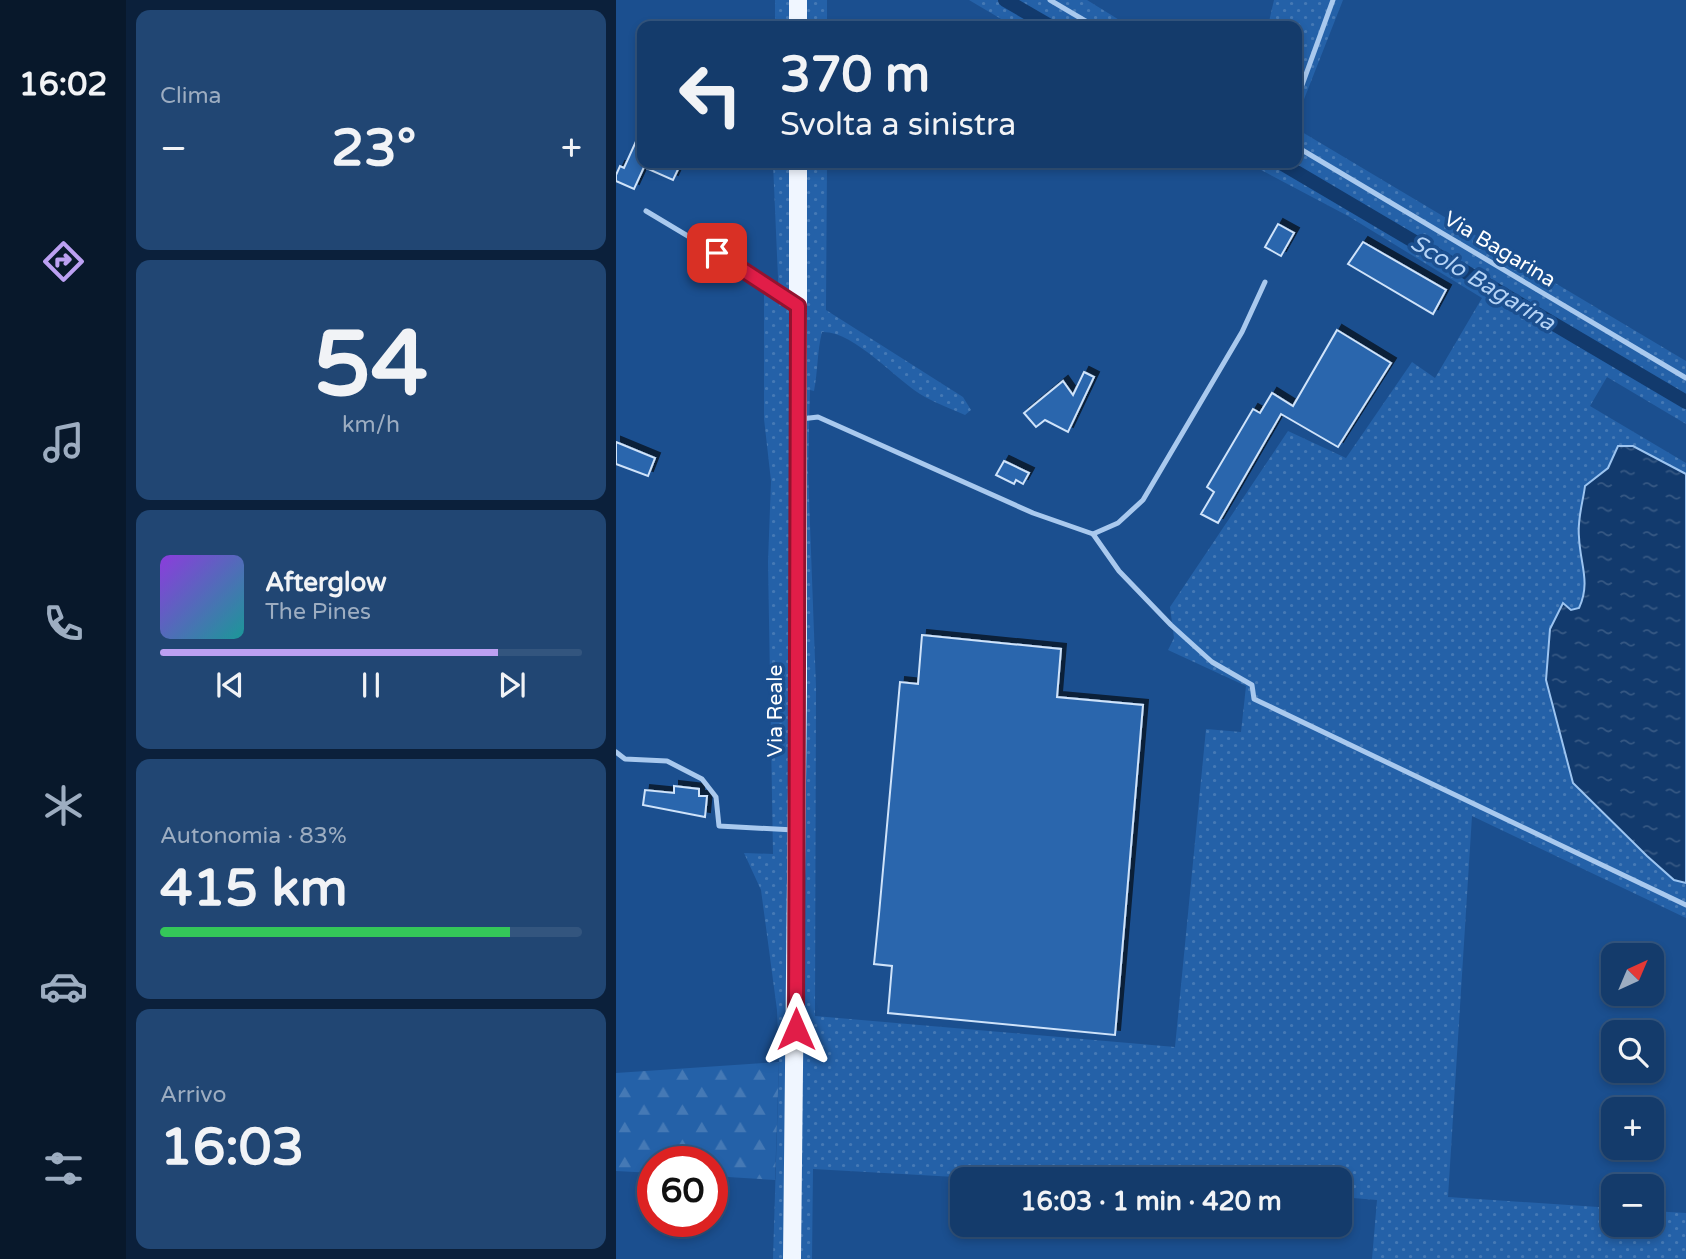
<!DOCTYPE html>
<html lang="it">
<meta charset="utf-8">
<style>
:root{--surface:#143b6b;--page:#214673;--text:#f1f3f6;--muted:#9dadc1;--line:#33557e;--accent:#bca0f2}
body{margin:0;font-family:"Varela Round",sans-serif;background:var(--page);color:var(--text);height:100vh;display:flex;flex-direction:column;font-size:26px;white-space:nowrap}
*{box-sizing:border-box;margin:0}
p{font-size:23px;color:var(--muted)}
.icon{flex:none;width:38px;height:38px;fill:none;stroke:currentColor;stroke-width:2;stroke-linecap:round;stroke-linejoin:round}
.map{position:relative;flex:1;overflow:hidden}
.details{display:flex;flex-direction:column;gap:10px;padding:10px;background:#0b203b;width:490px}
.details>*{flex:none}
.hud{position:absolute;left:21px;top:21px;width:665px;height:147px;border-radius:14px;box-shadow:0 4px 10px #0003,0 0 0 2px var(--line);background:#143b6b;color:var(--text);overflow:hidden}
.needle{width:46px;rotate:44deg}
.buttons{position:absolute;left:985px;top:943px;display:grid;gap:14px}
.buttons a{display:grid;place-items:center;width:63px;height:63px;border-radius:14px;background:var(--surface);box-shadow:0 4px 10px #0003,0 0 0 2px var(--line);font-size:35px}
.speed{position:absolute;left:21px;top:1146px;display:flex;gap:14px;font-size:35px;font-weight:700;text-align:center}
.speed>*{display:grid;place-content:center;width:91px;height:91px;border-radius:50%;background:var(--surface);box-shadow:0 4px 10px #0003,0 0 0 2px var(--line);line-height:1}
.speed .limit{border:10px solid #d22;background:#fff;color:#111}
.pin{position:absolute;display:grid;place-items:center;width:60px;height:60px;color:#fff;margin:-30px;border-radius:14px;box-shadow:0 4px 10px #0006}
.me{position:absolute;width:77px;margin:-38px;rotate:0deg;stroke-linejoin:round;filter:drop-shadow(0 0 5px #0008)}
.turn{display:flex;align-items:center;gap:24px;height:147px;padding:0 28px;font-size:32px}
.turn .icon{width:91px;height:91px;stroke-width:2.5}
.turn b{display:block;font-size:49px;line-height:60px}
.big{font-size:52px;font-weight:700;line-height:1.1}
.details .card{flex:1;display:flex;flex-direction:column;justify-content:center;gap:10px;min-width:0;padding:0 24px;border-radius:14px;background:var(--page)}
.details .dial{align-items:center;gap:0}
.dial b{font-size:91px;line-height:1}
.song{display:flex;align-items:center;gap:21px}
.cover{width:84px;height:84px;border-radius:10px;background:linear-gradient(135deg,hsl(270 70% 55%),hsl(180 70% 35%))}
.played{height:7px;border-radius:4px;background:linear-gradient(90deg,var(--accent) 80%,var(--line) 80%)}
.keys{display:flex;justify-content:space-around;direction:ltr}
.heat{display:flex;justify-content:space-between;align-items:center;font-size:38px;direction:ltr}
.charge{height:10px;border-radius:5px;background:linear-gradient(90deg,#34c759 83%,var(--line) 0)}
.trip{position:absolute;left:334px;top:1167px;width:402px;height:70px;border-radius:14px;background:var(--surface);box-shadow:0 4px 10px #0003,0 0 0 2px var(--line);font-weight:700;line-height:70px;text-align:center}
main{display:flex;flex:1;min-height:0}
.dock{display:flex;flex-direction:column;width:126px;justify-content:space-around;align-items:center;background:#08182b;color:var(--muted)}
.dock .icon{width:49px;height:49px}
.dock .active{color:var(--accent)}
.dock b{font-size:32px;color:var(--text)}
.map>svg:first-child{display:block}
.grass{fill:url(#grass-dots)}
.forest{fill:url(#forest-firs)}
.water{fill:url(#water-ripples);stroke:#9cc4f0;stroke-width:2}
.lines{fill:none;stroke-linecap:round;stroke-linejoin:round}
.canal{stroke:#123a6d;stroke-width:14}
.building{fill:#2a66ad;stroke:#cfe3fa;stroke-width:2;filter:url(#shadow)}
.service{stroke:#a9c9ee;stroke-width:5}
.primary{stroke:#f0f6ff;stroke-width:18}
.route-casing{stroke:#92132f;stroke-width:18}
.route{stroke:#e11d48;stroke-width:12}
.labels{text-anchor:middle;stroke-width:7;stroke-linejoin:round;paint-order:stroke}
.street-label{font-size:21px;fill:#fff;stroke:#1b4f8f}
.water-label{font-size:23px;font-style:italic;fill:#b5d3f5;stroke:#1b4f8f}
</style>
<main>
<nav class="dock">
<b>16:02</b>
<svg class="icon active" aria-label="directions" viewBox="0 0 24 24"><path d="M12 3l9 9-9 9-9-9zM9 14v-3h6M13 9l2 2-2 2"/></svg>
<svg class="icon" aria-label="music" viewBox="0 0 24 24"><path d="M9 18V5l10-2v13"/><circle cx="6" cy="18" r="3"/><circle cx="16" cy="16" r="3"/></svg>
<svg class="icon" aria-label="phone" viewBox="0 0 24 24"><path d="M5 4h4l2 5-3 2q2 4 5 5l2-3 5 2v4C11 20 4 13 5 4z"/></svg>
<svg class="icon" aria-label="climate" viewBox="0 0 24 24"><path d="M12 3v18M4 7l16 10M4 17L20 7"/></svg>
<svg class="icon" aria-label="car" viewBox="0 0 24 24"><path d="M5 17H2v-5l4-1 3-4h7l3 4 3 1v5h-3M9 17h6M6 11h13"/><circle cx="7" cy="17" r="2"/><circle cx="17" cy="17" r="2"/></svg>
<svg class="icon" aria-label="filters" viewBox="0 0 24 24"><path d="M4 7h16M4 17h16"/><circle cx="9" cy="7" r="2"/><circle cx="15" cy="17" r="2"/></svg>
</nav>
<section class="details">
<div class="card"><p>Clima</p>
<div class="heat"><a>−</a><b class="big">23°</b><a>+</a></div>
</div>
<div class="card dial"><b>54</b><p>km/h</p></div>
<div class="card">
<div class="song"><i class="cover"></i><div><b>Afterglow</b><p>The Pines</p></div></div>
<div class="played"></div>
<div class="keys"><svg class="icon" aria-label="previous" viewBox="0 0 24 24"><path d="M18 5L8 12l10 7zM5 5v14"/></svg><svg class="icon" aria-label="pause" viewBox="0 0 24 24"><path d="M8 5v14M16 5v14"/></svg><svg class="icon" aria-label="next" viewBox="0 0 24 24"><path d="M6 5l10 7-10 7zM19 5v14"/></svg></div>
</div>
<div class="card"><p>Autonomia · 83%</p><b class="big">415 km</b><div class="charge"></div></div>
<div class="card"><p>Arrivo</p><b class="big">16:03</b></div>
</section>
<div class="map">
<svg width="1070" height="1259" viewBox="0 0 1070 1259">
<defs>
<pattern id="grass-dots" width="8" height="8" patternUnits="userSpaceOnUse" patternTransform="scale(1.75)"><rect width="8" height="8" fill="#2461a8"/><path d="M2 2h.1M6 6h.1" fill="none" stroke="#4579b5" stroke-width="1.8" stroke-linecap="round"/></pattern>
<pattern id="forest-firs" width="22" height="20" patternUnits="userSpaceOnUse" patternTransform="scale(1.75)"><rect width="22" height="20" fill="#2461a8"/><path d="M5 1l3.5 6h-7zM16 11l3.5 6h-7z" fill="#4579b5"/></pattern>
<pattern id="water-ripples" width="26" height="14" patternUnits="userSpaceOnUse" patternTransform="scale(1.75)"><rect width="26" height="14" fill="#123a6d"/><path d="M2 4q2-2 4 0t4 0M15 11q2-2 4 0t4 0" fill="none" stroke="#365883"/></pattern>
<filter id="shadow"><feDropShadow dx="5" dy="-5" stdDeviation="0" flood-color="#0009"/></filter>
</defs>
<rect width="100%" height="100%" fill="#1b4f8f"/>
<g class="grass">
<rect x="159" y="0" width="52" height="26"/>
<path d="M353 0H471L513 26H397Z"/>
<path d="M658 0H727L681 117V26H652Z"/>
<path d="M681 129 1070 361V424L991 377 974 406 1070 463V918L856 816 832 1197 997 1208 998 1225H1036V1211L1070 1213V1259H756L761 1200 725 1197 724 1180H393L197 1169 196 1259H157L163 1062 161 1010 145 890 128 853 157 854 152 562 155 481 148 419V294L163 301 157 163H211L210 310 347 397 355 410 349 415C336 409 322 404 309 397 279 380 239 331 206 332 201 352 202 371 198 391L194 390 192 470 200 687 199 1016 559 1047 590 729 625 732 630 686 552 650 558 638 554 607 672 431 730 458 796 362 819 378 866 298 732 216 632 163H681Z"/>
</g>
<path class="forest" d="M163 1062 159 1180 96 1176V1162H37V1173L0 1171V1073Z"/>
<path class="water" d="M1002 446H1017L1070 474V883L1058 880 1031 856 957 783 930 680 934 629 947 603 955 610 963 608C975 582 964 564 963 537 961 520 967 502 969 486L992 468Z"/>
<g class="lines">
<g class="canal">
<path d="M389 0 434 26"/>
<path d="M665 163 1070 402"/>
</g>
</g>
<g class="building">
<path d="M26 128V163H65L57 180 28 167 18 189 0 181V175L4 166 8 168Z"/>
<path d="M662 224 678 233 665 256 649 247Z"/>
<path d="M747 242 830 290 817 314 732 264Z"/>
<path d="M721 330 775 363 722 447 665 414 602 523 585 514 598 492 591 487 637 409 644 413 656 393 677 406Z"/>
<path d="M468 372 478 377 452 432 429 420 420 427 408 413 447 381 457 395Z"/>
<path d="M0 442 39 458 32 476 0 464Z"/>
<path d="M388 461 413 473 407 484 400 480 398 484 380 475Z"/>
<path d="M306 635 445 649 441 697 527 705 499 1035 272 1013 276 966 258 964 263 914 284 682 302 684Z"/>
<path d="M58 786 83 789V796H91L89 817 27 805 29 790 58 793Z"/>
</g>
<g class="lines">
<g class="service">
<path d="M434 0 478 26"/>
<path d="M681 99 717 0"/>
<path d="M681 147 1070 378"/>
<path d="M30 211 147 281 177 302"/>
<path d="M185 419 202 417 417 513 477 534 503 571 555 625 596 662 636 685 638 699 1070 905"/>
<path d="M477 534 502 523 527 500 626 332 649 282"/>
<path d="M0 752 9 759 51 761 86 779 100 797 103 826 178 830"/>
</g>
<g class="primary">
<path d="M182 26V0"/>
<path d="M176 1259 182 688V163"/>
</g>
</g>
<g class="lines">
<g class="route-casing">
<path id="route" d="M101 253 182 306 180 1029"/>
</g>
<use href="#route" class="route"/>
</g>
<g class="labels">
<g class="street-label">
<text transform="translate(884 249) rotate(31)" y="7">Via Bagarina</text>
<text transform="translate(159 711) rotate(-90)" y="7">Via Reale</text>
</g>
<g class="water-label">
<text transform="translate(867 282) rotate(31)" y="8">Scolo Bagarina</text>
</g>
</g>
</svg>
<div class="buttons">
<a><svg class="needle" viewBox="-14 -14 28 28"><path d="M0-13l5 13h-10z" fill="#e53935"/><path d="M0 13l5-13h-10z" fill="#9dadc1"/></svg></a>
<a><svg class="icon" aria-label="search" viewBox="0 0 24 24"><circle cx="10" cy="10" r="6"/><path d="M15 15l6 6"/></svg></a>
<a>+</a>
<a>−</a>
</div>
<div class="speed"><div class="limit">60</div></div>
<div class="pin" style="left:101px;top:253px;background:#d93025"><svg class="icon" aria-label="arrive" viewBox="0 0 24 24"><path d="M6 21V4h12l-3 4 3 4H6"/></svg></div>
<svg class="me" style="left:180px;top:1029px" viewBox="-20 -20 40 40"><path d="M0-17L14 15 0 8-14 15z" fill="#e11d48" stroke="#fff" stroke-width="4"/></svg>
<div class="trip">16:03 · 1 min · 420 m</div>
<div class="hud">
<div class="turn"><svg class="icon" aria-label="left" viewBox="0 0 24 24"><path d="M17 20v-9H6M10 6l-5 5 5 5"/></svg><div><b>370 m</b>Svolta a sinistra</div></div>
</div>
</div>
</main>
